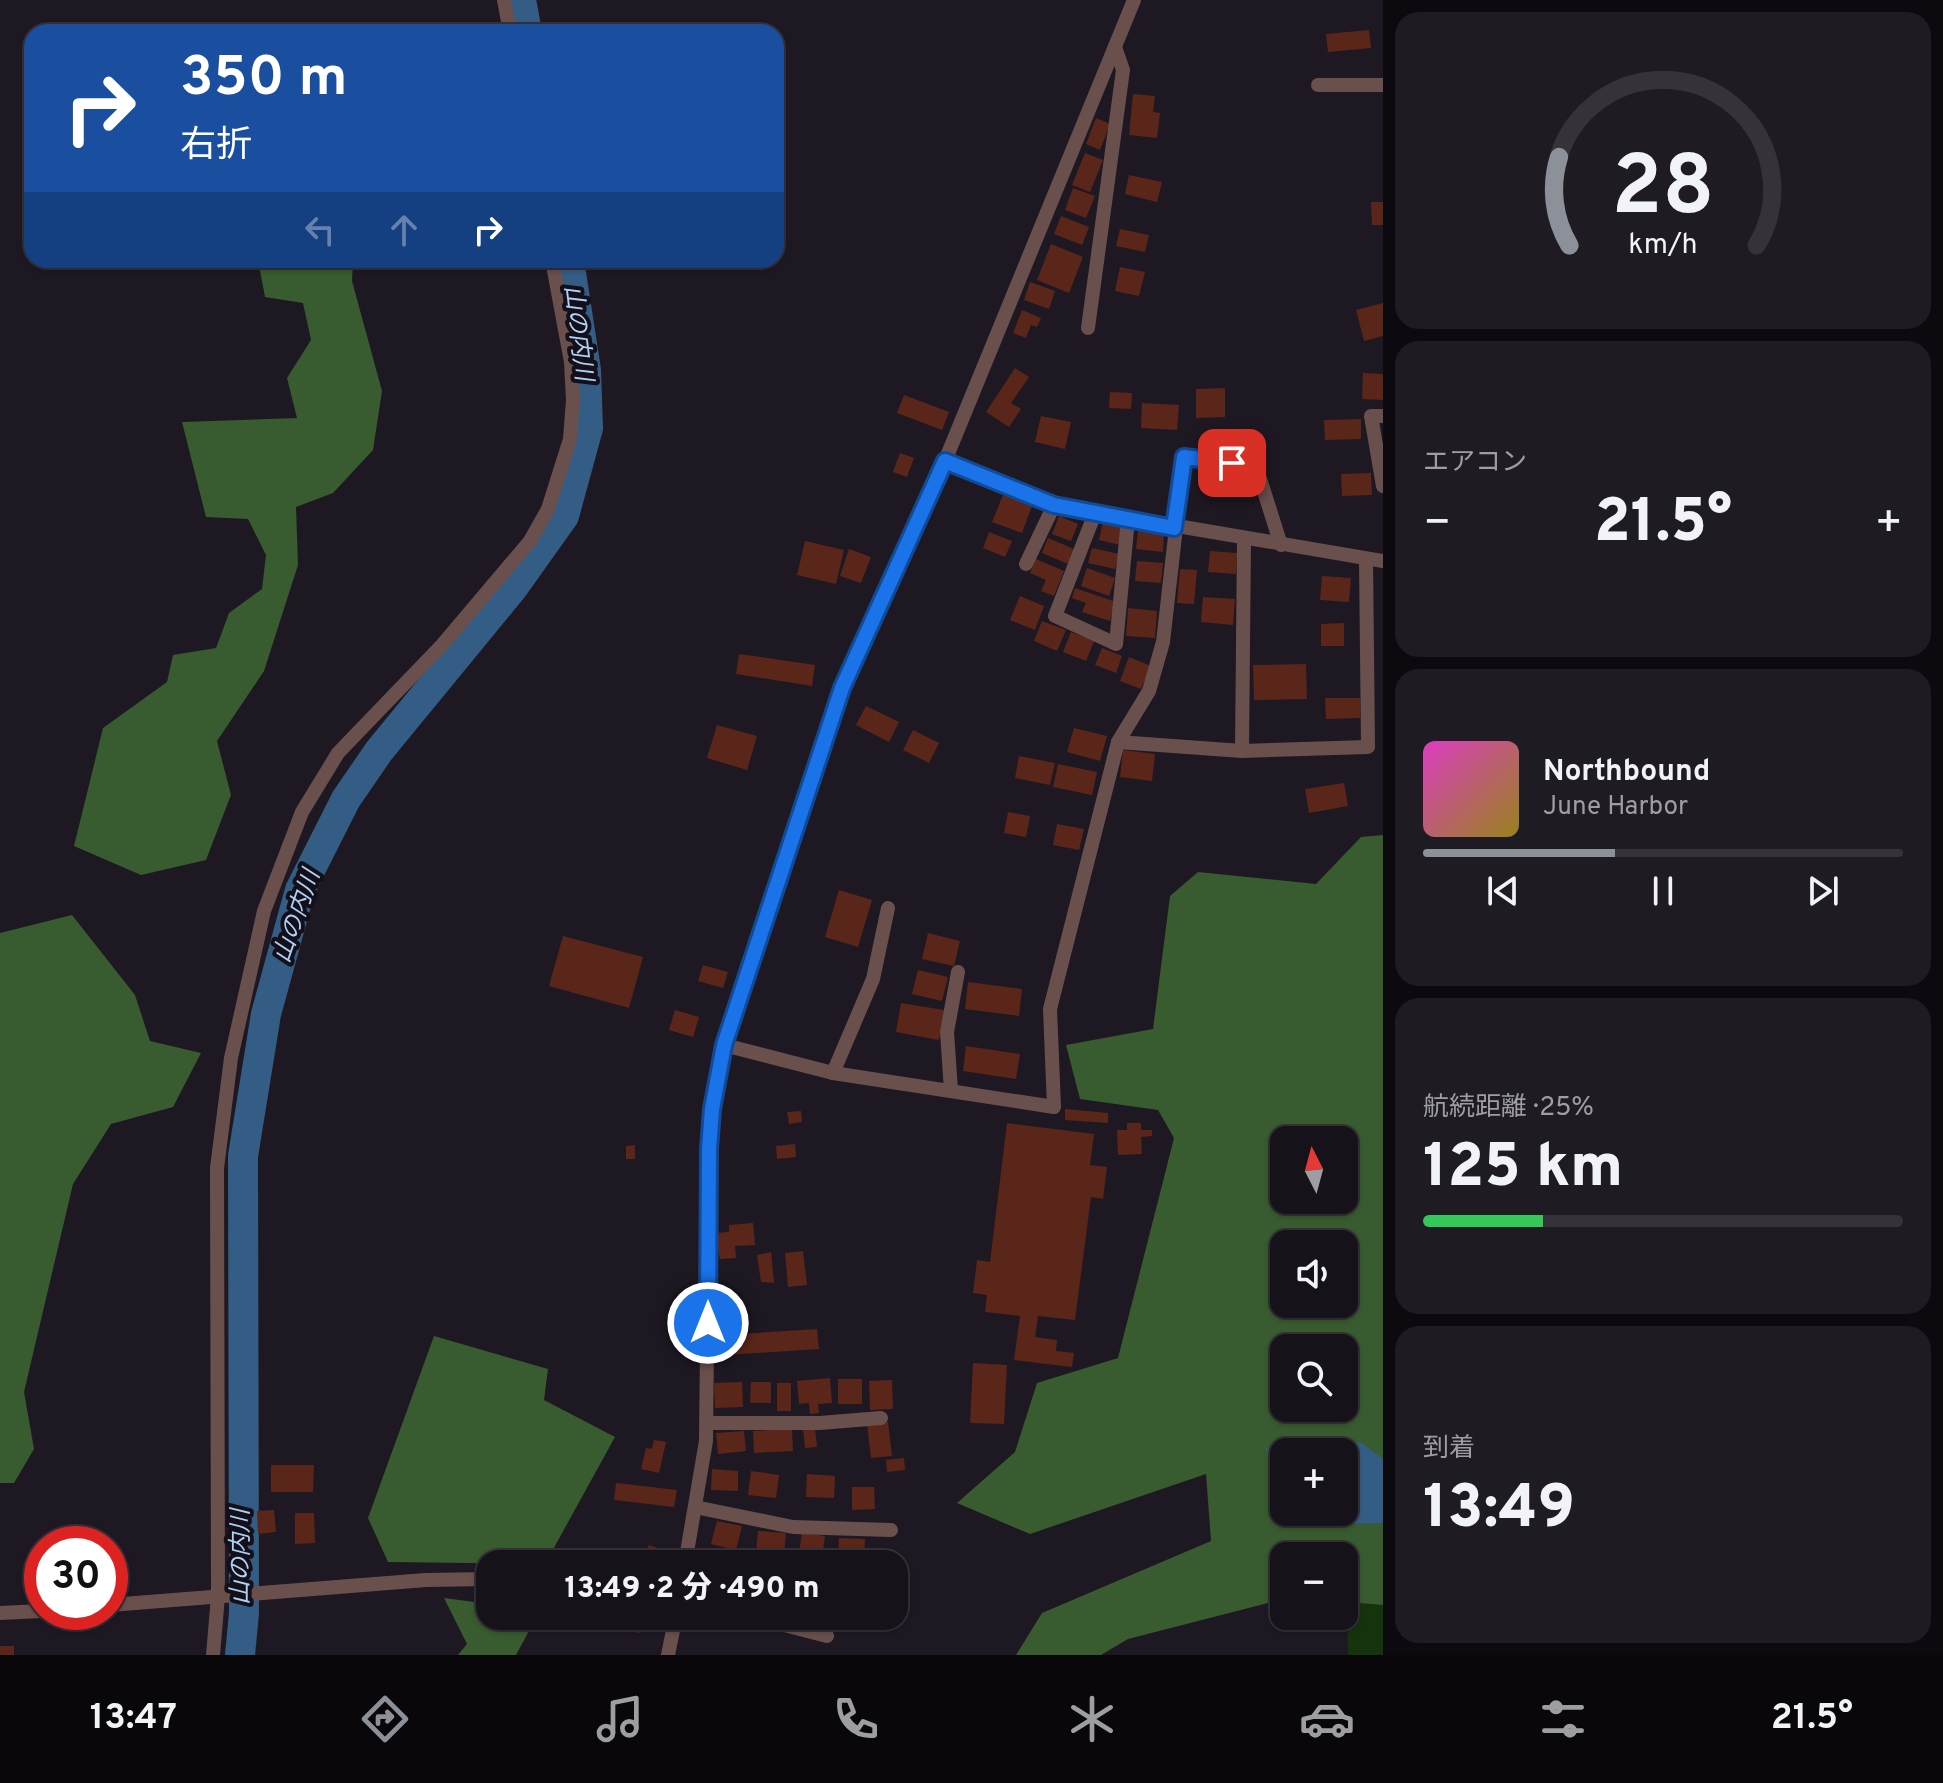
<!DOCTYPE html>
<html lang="ja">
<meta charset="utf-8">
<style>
:root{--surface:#16121a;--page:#1f1b23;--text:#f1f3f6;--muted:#9e9ea2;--line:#353239;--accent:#8c9099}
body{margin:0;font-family:Overpass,"Noto Sans JP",sans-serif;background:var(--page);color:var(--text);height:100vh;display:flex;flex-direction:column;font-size:30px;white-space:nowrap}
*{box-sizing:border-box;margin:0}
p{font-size:26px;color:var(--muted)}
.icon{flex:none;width:44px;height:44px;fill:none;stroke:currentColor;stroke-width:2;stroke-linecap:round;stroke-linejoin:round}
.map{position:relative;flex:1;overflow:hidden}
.sheet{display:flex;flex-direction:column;gap:12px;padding:12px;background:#0c0a0e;width:560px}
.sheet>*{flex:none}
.hud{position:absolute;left:24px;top:24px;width:760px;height:244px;border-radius:24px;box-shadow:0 2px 6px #0004,0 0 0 2px var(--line);background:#1a4fa0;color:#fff;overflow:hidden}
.needle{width:52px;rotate:354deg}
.fabs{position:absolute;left:1270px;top:1126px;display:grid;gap:16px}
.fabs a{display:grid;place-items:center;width:88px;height:88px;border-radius:16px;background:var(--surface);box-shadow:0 2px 6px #0004,0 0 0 2px var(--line);font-size:40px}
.speed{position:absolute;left:24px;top:1526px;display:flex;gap:16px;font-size:40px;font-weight:700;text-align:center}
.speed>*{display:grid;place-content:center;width:104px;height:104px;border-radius:50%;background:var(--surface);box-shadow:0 2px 6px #0004,0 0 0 2px var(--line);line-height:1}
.speed .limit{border:12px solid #d22;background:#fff;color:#111}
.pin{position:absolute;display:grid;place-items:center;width:68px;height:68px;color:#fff;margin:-34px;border-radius:16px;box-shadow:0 4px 12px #0006}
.me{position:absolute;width:88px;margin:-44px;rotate:0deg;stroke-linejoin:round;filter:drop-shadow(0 0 6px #0008)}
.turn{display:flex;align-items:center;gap:28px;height:168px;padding:0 24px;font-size:36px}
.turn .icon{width:104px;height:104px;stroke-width:2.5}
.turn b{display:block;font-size:56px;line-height:68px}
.lanes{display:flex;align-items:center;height:76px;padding:0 24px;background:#0003;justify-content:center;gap:40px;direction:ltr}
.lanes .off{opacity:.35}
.big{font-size:60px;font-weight:800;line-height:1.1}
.sheet .card{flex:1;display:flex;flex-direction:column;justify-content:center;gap:12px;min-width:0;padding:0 28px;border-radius:24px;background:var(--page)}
.sheet .dial{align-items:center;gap:0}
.dial svg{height:208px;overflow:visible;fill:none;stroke:var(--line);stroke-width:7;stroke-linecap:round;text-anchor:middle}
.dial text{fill:var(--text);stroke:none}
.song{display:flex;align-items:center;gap:24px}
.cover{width:96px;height:96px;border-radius:12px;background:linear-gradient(135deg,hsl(310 70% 55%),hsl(50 70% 35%))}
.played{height:8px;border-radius:4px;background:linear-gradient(90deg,var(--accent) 40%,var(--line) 40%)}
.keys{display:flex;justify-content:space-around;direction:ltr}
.heat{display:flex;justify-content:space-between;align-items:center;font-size:44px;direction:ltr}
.charge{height:12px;border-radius:6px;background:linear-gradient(90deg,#34c759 25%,var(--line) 0)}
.trip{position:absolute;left:476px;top:1550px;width:432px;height:80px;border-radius:24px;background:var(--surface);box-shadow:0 2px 6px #0004,0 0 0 2px var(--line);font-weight:800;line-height:80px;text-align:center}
.menu{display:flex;height:128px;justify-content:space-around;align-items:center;background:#09070a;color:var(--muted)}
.menu .icon{width:56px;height:56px}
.menu .selected{color:var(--accent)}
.menu b{font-size:36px;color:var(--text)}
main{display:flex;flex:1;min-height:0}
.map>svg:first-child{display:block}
.green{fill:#15330c}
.forest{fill:#385b2f;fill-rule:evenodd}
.water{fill:#335d85;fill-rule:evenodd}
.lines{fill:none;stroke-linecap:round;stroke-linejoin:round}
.river{stroke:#335d85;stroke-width:30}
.building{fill:#5b261a}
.minor{stroke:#6a504c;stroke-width:14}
.route-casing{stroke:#114b97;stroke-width:20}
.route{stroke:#1a73e8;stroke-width:14}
.labels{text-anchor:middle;stroke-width:8;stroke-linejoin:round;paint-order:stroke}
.water-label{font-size:24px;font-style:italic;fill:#add2f8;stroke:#150f19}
</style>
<main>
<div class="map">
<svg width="1383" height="1655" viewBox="0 0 1383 1655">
<rect width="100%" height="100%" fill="#1e1822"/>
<path class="green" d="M1347 1603 1383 1605V1655H1348Z"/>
<g class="forest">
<path d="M258 260H353L352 281 382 391 373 450 333 493 296 507 298 565 264 671 217 741 231 795 206 860 141 875 74 846 103 728 167 682 173 655 216 648 229 613 262 589 266 555 248 519 206 517 182 422 297 418 287 378 311 340 303 303 265 297Z"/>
<path d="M1383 835V1605L1344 1602V1556H1284V1599L1128 1639 1101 1655H1016L1042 1613 1211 1541 1206 1474 1030 1534 957 1503 1015 1452 1037 1383 1118 1358 1174 1138 1158 1110 1080 1099 1066 1045 1153 1029 1170 896 1198 872 1316 884 1361 837ZM1284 1140H1344V1200H1284ZM1284 1244H1344V1304H1284ZM1284 1348H1344V1408H1284ZM1284 1452H1344V1512H1284Z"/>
<path d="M72 915 135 995 150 1041 201 1053 173 1107 111 1124 73 1184 24 1392 34 1449 14 1483H0V933Z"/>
<path d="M434 1336 548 1369 544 1400 615 1437 545 1564 388 1562 368 1518Z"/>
<path d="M444 1598 490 1604V1616H537L516 1655H458L467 1644Z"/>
</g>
<path class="water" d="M1310 1435 1362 1443 1383 1459V1523L1284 1525 1266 1448ZM1284 1452H1344V1512H1284Z"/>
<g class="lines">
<g class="river">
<path d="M521 0 527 32"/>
<path d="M240 1655 244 1613 243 1156 266 1014 300 890 346 799 379 751 512 589 564 516 588 428 586 370 569 260"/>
</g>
</g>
<g class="building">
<path d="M1369 30 1371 48 1328 52 1326 34Z"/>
<path d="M1133 94 1155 96 1153 112 1160 113 1157 138 1129 135Z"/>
<path d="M1096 118 1110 124 1100 150 1086 144Z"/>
<path d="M1085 153 1103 160 1090 192 1072 185Z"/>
<path d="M1129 175 1162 182 1157 202 1125 194Z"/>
<path d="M1073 188 1095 196 1086 218 1065 210Z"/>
<path d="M1371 202H1383V225H1372Z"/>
<path d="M1061 216 1089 227 1082 245 1054 234Z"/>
<path d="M1120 229 1149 235 1145 252 1116 246Z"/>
<path d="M1051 244 1083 257 1069 293 1037 280Z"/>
<path d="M1120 267 1145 272 1139 296 1115 291Z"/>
<path d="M1030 282 1055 291 1049 309 1024 300Z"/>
<path d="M1383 303V336L1364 341 1356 310Z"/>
<path d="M1022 310 1041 318 1037 327 1031 325 1026 338 1013 333Z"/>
<path d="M1015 368 1029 377 1011 403 1021 409 1009 427 986 412Z"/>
<path d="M1363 373 1383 374V400L1362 399Z"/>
<path d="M1225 388V417L1196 418V389Z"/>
<path d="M1110 392 1132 393 1131 409 1109 408Z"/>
<path d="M904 395 949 412 942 430 897 413Z"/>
<path d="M1142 403 1179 405 1177 430 1141 428Z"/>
<path d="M1041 416 1071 422 1065 449 1035 442Z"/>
<path d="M1361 419V439L1325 440 1324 420Z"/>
<path d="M900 453 914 458 907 477 893 472Z"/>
<path d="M1371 473 1372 495 1342 496 1341 474Z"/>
<path d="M1003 495 1032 506 1022 533 992 522Z"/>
<path d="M1059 516 1078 524 1071 541 1052 534Z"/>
<path d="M1103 522 1124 527 1120 545 1099 540Z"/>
<path d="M1138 531 1164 534 1163 552 1136 549Z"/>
<path d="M989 532 1012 541 1005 557 983 548Z"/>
<path d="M1048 538 1074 549 1068 564 1042 553Z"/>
<path d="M805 541 844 550 836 584 797 575Z"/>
<path d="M1092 548 1119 554 1115 569 1088 563Z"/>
<path d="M849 549 871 557 861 583 840 576Z"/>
<path d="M1210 551 1237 553 1236 574 1208 572Z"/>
<path d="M1036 559 1064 571 1054 596 1041 591 1046 580 1030 573Z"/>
<path d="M1137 561 1163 563 1161 583 1135 581Z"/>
<path d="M1087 568 1115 578 1109 596 1081 586Z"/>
<path d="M1180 569 1197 570 1194 604 1177 603Z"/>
<path d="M1322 576 1351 578 1349 602 1320 600Z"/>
<path d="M1075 588 1116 602 1110 621 1082 612 1086 603 1072 598Z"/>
<path d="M1020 596 1044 606 1035 630 1010 620Z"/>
<path d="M1203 597 1235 599 1233 625 1201 622Z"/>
<path d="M1128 608 1157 611 1155 638 1126 636Z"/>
<path d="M1042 621 1066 630 1057 651 1034 641Z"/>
<path d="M1344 623V646H1321V624Z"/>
<path d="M1071 632 1094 641 1086 661 1063 652Z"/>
<path d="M1102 648 1122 656 1116 673 1095 665Z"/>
<path d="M739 654 815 665 812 686 736 674Z"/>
<path d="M1129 657 1151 666 1141 689 1120 681Z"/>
<path d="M1306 664 1307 699 1254 700 1253 665Z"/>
<path d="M1325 698H1360V718L1326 719Z"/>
<path d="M866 706 899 722 889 742 856 725Z"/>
<path d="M717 725 757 736 747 770 707 758Z"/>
<path d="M1074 728 1107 736 1100 761 1067 752Z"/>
<path d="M913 730 939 743 929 763 903 750Z"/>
<path d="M1123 750 1155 754 1152 781 1120 777Z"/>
<path d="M1019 756 1055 763 1050 785 1015 778Z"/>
<path d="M1058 764 1097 772 1092 795 1053 787Z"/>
<path d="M1344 783 1348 806 1309 813 1305 789Z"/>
<path d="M1008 812 1030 816 1026 837 1004 833Z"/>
<path d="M1057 824 1084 829 1079 850 1053 845Z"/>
<path d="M839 890 872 900 858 947 825 937Z"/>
<path d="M928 933 960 941 954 966 922 959Z"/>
<path d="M563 936 643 957 629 1008 549 986Z"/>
<path d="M703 965 728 972 723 988 698 981Z"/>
<path d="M918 970 948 977 942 1001 912 994Z"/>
<path d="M968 982 1022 989 1019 1016 965 1009Z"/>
<path d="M901 1003 944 1010 939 1040 896 1032Z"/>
<path d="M675 1010 699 1017 693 1037 669 1030Z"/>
<path d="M966 1046 1020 1054 1016 1079 963 1071Z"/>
<path d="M1065 1109 1108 1113V1123L1065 1120Z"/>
<path d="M801 1111 802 1122 789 1124 787 1112Z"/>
<path d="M1007 1123 1094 1134 1090 1165 1107 1167 1103 1199 1091 1197 1075 1320 1038 1316 1035 1337 1057 1340 1056 1351 1074 1353 1072 1367 1014 1360 1020 1316 985 1312 987 1295 973 1293 977 1260 990 1262Z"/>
<path d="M1127 1123H1141V1130H1152V1136L1141 1137 1142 1154 1118 1155 1117 1130H1127Z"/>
<path d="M795 1144 796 1157 777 1159 776 1146Z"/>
<path d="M635 1145V1159H626V1146Z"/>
<path d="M753 1223 755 1245 735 1246 736 1258 720 1259 714 1233 729 1232V1225Z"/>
<path d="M803 1251 807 1285 788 1287 785 1253Z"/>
<path d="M771 1252 774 1283 761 1282 757 1255Z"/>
<path d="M817 1329 819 1349 726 1355 725 1335Z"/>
<path d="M973 1363 1007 1365 1004 1424 970 1423Z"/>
<path d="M830 1378 832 1403 818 1404 819 1413 810 1414 809 1403 799 1404 797 1381Z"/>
<rect x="838" y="1379" width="24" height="25"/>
<path d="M892 1380 893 1409 870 1410 869 1381Z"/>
<path d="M742 1382 743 1407 715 1408 714 1383Z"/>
<path d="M751 1382H771V1403H750Z"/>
<rect x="777" y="1383" width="14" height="28"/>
<path d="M888 1422 892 1456 871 1458 867 1424Z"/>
<path d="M815 1428 817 1447 805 1448 803 1429Z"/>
<path d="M792 1429 793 1451 754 1453 753 1431Z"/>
<path d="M744 1431 746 1451 718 1454 716 1433Z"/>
<path d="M654 1440 666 1442 659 1473 641 1469 646 1448 652 1449Z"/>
<path d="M904 1458 905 1470 887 1472 886 1460Z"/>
<path d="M271 1465H314L313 1492H271Z"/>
<path d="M712 1469 738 1471V1491L711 1490Z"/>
<path d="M751 1471 779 1475 776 1498 748 1495Z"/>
<path d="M807 1474 835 1476 834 1498 806 1497Z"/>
<path d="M616 1483 677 1490 674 1507 614 1500Z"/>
<path d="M852 1487H874L875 1509 852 1510Z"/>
<path d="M274 1510 276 1532 258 1534 257 1511Z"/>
<path d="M295 1513H314L315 1543 295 1544Z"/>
<path d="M717 1521 742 1526 736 1550 711 1544Z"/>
<path d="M758 1531 786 1533 784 1555 756 1552Z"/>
<path d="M802 1533 825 1536 821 1563 798 1560Z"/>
<path d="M839 1538 865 1539 864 1562 838 1561Z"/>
<path d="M649 1545 669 1552 665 1564H628L629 1555 638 1556V1548L647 1549Z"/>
<path d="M599 1616H643L640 1633 597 1625Z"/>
<rect x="0" y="1646" width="14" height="9"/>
</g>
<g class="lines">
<g class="minor">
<path d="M504 0 510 32"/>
<path d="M1318 85H1383"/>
<path d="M1088 328 1123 70 1115 47"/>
<path d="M1383 416H1371L1383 486"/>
<path d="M945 461 1054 505 1383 561"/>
<path d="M1095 513 1055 616 1116 644 1128 519"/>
<path d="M1026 564 1054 505"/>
<path d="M1118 742 1242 751 1368 747 1366 559"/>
<path d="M1242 751 1244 539"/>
<path d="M724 1045 833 1073 1054 1107 1050 1009 1118 742 1149 691 1163 642 1184 457 1256 466 1281 545"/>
<path d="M833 1073 873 979 888 908"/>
<path d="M951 1091 947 1032 958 972"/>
<path d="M707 1423H820L881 1418"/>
<path d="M695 1507 793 1527 891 1530"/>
<path d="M685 1564 706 1441 709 1149 712 1109 724 1045 842 688 945 461 1134 0"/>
<path d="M110 1605 426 1580 490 1579"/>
<path d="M0 1613 42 1611"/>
<path d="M749 1616 827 1636"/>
<path d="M213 1655 218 1596 217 1168 231 1058 264 911 302 812 338 753 442 645 530 541 548 509 570 439 573 400 571 362 552 260"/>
<path d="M668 1655 676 1616"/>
</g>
</g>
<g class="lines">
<g class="route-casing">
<path id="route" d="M708 1323 709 1149 712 1109 724 1045 842 688 945 461 1054 505 1174 528 1184 457 1232 463"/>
</g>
<use href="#route" class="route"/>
</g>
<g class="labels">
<g class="water-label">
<text transform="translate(579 333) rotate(83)" y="8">山の内川</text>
<text transform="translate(296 916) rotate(-71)" y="8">山の内川</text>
<text transform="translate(240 1557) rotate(-90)" y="8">山の内川</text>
</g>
</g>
</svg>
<div class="fabs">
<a><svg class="needle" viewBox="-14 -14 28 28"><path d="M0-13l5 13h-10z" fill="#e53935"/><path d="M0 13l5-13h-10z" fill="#9e9ea2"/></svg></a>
<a><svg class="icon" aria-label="sound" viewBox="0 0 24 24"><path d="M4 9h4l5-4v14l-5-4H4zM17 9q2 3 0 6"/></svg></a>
<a><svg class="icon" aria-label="search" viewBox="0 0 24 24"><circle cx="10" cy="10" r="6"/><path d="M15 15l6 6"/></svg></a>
<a>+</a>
<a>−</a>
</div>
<div class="speed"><div class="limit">30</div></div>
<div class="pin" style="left:1232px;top:463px;background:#d93025"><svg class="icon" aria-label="arrive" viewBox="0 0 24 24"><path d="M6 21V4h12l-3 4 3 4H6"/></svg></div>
<svg class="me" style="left:708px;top:1323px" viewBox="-20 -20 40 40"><circle r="17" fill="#1a73e8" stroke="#fff" stroke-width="3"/><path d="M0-11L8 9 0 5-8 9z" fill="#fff"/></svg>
<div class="trip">13:49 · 2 分 · 490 m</div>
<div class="hud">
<div class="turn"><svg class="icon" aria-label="right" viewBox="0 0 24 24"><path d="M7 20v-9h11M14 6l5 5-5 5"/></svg><div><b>350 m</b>右折</div></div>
<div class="lanes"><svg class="icon off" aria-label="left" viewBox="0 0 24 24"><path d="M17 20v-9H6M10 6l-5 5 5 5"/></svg><svg class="icon off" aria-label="ahead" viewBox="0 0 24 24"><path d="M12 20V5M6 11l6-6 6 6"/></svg><svg class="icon" aria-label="right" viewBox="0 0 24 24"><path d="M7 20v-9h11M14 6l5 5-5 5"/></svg></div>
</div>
</div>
<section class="sheet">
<div class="card dial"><svg viewBox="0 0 100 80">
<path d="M14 69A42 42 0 1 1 86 69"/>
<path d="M14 69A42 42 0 0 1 10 35" stroke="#8c9099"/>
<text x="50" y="56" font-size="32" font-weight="700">28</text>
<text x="50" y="72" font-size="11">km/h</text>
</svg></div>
<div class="card"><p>エアコン</p>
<div class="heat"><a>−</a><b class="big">21.5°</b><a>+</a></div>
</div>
<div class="card">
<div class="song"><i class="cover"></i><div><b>Northbound</b><p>June Harbor</p></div></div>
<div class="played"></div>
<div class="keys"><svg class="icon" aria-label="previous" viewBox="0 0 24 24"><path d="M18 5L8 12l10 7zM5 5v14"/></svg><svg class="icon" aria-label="pause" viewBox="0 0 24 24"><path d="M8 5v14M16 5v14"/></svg><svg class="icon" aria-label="next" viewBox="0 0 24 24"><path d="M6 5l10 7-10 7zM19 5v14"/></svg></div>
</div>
<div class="card"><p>航続距離 · 25%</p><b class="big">125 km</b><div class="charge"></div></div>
<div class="card"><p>到着</p><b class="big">13:49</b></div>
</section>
</main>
<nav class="menu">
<b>13:47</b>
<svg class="icon selected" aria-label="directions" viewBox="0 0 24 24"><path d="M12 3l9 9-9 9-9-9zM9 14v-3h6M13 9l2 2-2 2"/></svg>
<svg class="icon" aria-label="music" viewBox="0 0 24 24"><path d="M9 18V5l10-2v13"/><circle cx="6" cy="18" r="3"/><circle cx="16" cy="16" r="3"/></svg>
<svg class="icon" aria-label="phone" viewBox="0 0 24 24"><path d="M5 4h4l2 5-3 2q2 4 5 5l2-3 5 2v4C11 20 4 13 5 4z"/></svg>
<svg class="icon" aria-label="climate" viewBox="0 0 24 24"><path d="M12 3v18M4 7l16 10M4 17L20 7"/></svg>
<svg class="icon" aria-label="car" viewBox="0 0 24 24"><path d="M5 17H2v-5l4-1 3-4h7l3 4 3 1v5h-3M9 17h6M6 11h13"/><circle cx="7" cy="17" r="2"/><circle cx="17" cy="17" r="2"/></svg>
<svg class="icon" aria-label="filters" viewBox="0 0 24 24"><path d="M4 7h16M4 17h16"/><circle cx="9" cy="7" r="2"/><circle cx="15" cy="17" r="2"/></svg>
<b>21.5°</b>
</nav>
